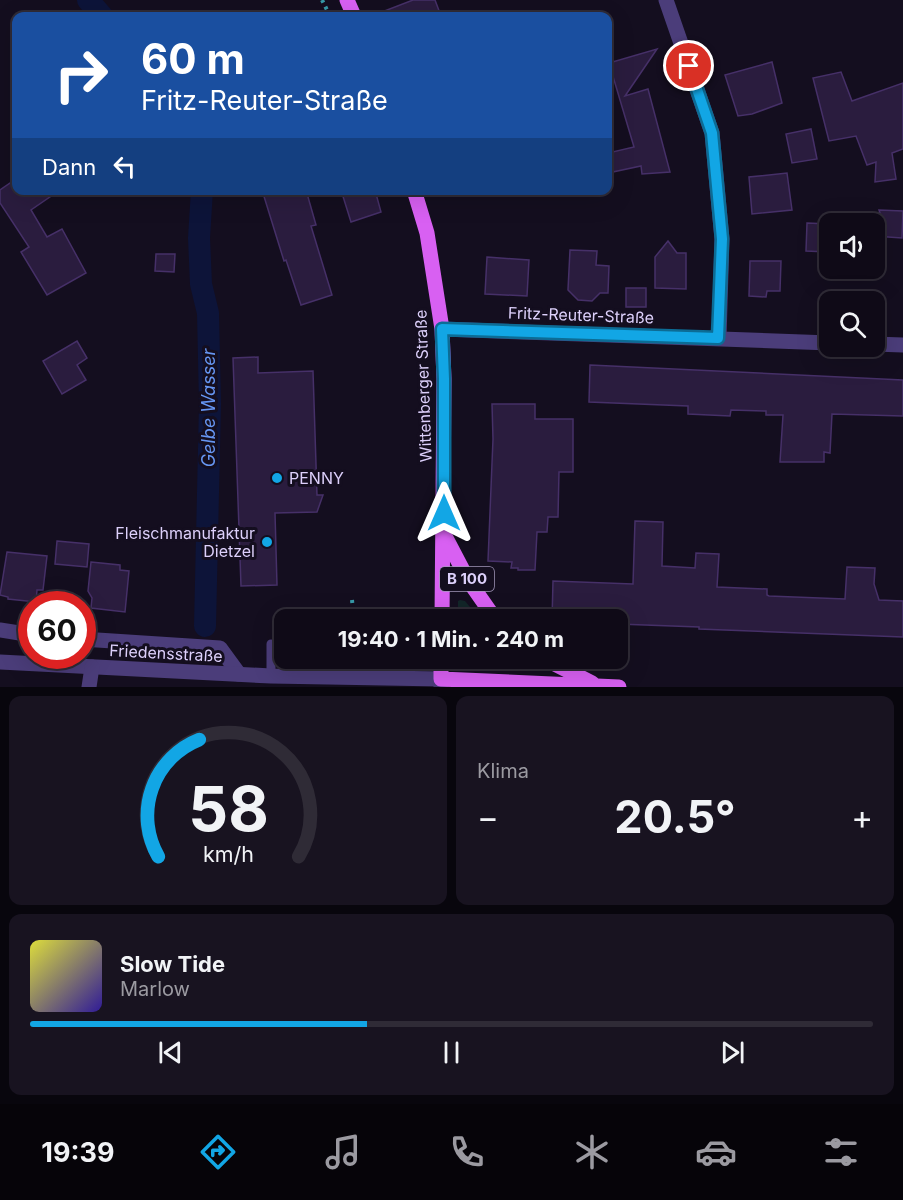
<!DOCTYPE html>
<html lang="de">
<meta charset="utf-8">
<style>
:root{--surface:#0f0a17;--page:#181320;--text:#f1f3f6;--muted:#9b9aa1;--line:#2f2b36;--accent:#12a6e5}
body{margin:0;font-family:Inter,sans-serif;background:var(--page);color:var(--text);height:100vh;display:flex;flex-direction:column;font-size:22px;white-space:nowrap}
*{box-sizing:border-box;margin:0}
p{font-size:20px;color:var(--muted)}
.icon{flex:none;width:33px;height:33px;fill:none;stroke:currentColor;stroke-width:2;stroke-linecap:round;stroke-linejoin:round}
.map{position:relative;height:687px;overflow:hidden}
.sheet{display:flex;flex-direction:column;gap:9px;padding:9px;background:#08060d;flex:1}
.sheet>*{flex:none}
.guide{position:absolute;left:12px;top:12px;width:600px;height:183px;border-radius:12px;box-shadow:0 6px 24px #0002,0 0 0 2px var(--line);background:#1a4fa0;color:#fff;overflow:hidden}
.tools{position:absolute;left:819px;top:213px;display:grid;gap:12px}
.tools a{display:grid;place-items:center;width:66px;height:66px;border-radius:12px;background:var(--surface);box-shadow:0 6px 24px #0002,0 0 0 2px var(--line);font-size:30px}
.speed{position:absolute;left:18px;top:591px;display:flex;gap:12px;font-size:30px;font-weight:700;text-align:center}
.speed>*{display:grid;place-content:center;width:78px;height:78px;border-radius:50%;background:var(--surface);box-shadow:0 6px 24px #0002,0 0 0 2px var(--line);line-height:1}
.speed .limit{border:9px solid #d22;background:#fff;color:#111}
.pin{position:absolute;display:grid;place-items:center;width:51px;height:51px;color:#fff;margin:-26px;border:3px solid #fff;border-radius:50%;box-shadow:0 2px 6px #0007}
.me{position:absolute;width:66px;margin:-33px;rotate:0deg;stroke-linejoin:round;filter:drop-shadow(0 0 4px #0008)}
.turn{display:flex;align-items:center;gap:21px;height:126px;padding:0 30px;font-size:27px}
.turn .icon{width:78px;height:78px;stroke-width:2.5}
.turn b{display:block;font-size:42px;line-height:51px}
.then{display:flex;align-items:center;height:57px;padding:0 30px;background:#0003;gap:12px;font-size:22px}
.big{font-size:45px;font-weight:700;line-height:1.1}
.sheet .tile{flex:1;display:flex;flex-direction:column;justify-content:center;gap:9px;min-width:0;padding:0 21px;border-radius:12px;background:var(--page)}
.sheet .dial{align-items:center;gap:0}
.dial svg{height:156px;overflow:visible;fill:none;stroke:var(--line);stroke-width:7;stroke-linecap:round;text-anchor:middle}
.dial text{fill:var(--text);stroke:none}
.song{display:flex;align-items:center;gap:18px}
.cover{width:72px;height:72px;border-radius:9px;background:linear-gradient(135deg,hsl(60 70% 55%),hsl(250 70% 35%))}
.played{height:6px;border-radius:3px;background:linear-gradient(90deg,var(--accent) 40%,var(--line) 40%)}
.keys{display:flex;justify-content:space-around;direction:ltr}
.heat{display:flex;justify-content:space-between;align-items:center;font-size:33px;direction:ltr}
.sheet .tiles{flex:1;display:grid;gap:9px;grid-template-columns:1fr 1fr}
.tile:last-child{grid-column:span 2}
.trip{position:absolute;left:274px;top:609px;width:354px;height:60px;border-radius:12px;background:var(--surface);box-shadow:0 6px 24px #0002,0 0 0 2px var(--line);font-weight:700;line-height:60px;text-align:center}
.tabs{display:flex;height:96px;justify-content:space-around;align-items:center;background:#060409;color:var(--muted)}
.tabs .icon{width:42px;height:42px}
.tabs .active{color:var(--accent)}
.tabs b{font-size:27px;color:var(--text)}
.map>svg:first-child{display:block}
.green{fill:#122528}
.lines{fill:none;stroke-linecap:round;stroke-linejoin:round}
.canal{stroke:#0d1439;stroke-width:22}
.building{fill:#2a1c3e;stroke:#463068;stroke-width:1.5}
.path{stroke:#3799a8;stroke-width:4;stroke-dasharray:3 4.5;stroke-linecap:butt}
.lane{stroke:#4b3d7a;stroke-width:9}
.street{stroke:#4b3d7a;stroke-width:15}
.primary{stroke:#d860f2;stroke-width:15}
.route-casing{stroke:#0c6c95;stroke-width:15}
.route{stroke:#12a6e5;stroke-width:10}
.poi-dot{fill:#12a6e5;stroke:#140e1f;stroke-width:2}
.labels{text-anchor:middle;stroke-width:6;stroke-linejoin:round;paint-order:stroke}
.shield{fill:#140e1f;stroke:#a196b9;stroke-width:1.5}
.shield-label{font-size:15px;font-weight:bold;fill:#ddd0fb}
.street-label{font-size:16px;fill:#ddd0fb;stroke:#140e1f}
.poi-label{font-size:16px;fill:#ddd0fb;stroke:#140e1f;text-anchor:start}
.water-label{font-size:18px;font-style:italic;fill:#6696f3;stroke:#140e1f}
</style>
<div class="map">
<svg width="903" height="687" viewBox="0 0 903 687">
<rect width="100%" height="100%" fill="#140e1f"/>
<path class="green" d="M460 600 465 601 480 619H458V601Z"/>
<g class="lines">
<g class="canal">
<path d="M88 0 102 16"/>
<path d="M202 190 199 238 201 284 208 313 210 404 205 626"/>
</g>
</g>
<g class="building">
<path d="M413 0H435L441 16H374V15Z"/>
<path d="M657 49 625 96 648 89 670 172 642 174 641 166 608 173V153L634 147 609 63Z"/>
<path d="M772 62 782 103 752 114 738 116 725 75Z"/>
<path d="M841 72 852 101 903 83V149L892 153 896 179 875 182 876 162 867 165 856 136 829 141 813 78Z"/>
<path d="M811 129 817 159 792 163 786 134Z"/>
<path d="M787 173 792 210 752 214 749 177Z"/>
<path d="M16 179V190H60L31 210 47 237 62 229 86 273 47 295 21 252 29 247 0 203V190Z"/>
<path d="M262 190H306L316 225 311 226 332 295 301 305 286 260 284 261Z"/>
<path d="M341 190H375L381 212 351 222Z"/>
<path d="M879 210 903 211 902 238 874 236V213H880Z"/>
<path d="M807 223 829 224 828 252 806 251Z"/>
<path d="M668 241 677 253H686V289L655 288V257Z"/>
<path d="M570 250 597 251 596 265 609 266 608 293H600L592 301 578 300 568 290Z"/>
<path d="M156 254H175L174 272 155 271Z"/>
<path d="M487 257 529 260 527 296 485 294Z"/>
<path d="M750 261H781L780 291H767L766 297 749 296Z"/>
<rect x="626" y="288" width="20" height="19"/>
<path d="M77 341 87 358 77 365 86 380 62 394 43 361Z"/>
<path d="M258 357V373L313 371 317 495H323L317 512 275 513 277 585 241 586 233 358Z"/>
<path d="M590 365 903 380V416L832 414 830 453 824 452V462H780L783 415H766V411L731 410 730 416 688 414V406L589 402Z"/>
<path d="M492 404H535V419H573V472H559L558 517H548L547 532H537L535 570H518V568H511L512 562 488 561 493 439Z"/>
<path d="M635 521 663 522 662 566 695 568 696 553 719 554 717 587 767 589V595L769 596 845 599 847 567 875 568 874 584 879 600 903 601V637L699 629V627L618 624V620H552L553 581 633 584Z"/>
<path d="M57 541 89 544 87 567 55 564Z"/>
<path d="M7 552 47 556 43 590H37L36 602 8 599V597L0 595Z"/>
<path d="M91 562 120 565V570L129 571 125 612 91 608 92 598 88 591Z"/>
</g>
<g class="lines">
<g class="path">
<path d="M322 0 330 16"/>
<path d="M352 600 354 620"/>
</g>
<path class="lane" d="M271 644V676"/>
<g class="street">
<path d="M666 0 712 133 722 239 719 338"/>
<path d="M442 329 830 343"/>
<path d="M874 344 903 345"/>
<path d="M0 630 32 635"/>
<path d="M82 639 220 648 239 674"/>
<path d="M0 662 271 676 441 679V687"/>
<path d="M89 687 92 667"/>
</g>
<g class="primary">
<path d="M347 0 354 16"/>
<path d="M414 190 427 233 442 329 444 379 442 620"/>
<path d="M446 538 468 580 496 620"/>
<path d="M441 658V679L619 687"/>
<path d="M543 658 592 683"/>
</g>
</g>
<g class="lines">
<g class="route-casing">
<path id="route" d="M444 513V379L442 329 718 338 722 239 712 133 689 66"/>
</g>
<use href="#route" class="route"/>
</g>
<g class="poi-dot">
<circle cx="277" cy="478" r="6"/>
<circle cx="267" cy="542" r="6"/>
</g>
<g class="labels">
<rect class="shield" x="440" y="567" width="54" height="24" rx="4.5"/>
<g class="shield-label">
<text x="467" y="584">B 100</text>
</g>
<g class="street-label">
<text transform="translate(581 315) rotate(2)" y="6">Fritz-Reuter-Straße</text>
<text transform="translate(423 386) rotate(-92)" y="6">Wittenberger Straße</text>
<text transform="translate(166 653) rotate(3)" y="6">Friedensstraße</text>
</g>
<g class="poi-label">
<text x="289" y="484">PENNY</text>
<text x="255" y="539" text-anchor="end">Fleischmanufaktur<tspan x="255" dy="18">Dietzel</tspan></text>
</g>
<g class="water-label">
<text transform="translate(209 408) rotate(-90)" y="6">Gelbe Wasser</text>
</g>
</g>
</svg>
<div class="tools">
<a><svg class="icon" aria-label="sound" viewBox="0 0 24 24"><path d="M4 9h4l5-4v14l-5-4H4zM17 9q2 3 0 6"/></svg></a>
<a><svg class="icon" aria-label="search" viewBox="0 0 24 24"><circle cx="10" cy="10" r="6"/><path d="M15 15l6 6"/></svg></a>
</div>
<div class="speed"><div class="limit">60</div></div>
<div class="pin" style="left:689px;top:66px;background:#d93025"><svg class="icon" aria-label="arrive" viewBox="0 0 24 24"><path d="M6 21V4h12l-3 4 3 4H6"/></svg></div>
<svg class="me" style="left:444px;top:513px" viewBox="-20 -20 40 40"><path d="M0-17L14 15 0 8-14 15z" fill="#12a6e5" stroke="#fff" stroke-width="4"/></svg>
<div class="trip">19:40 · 1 Min. · 240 m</div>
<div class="guide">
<div class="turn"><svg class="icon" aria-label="right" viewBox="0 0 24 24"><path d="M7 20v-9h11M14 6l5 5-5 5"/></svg><div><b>60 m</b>Fritz-Reuter-Straße</div></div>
<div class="then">Dann<svg class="icon" aria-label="left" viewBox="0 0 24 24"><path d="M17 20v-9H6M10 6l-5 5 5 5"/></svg></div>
</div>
</div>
<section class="sheet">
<div class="tiles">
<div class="tile dial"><svg viewBox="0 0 100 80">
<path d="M14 69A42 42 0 1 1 86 69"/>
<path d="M14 69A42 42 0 0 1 35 9" stroke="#12a6e5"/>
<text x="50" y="56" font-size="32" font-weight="700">58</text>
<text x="50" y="72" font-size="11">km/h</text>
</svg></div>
<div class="tile"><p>Klima</p>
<div class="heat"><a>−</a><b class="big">20.5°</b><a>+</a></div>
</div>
<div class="tile">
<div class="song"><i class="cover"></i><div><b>Slow Tide</b><p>Marlow</p></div></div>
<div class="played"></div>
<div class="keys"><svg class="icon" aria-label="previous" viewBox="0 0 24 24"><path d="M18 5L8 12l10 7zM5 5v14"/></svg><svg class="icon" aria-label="pause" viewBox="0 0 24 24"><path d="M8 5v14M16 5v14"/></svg><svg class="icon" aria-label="next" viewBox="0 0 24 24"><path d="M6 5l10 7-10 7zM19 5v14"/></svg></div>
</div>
</div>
</section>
<nav class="tabs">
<b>19:39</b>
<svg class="icon active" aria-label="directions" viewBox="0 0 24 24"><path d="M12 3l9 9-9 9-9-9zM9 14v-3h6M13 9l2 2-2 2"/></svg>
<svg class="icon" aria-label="music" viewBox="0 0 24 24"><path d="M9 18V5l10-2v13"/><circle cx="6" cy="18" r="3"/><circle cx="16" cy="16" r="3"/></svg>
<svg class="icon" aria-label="phone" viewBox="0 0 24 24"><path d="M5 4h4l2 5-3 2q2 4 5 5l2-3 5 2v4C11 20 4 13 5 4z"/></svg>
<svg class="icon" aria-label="climate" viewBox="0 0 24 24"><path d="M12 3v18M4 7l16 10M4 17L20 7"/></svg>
<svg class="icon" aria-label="car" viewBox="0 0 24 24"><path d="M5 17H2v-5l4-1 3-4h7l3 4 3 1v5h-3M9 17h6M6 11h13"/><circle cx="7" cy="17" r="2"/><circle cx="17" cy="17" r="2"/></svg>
<svg class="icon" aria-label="filters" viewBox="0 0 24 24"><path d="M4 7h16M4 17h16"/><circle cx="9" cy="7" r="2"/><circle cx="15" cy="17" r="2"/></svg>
</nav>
